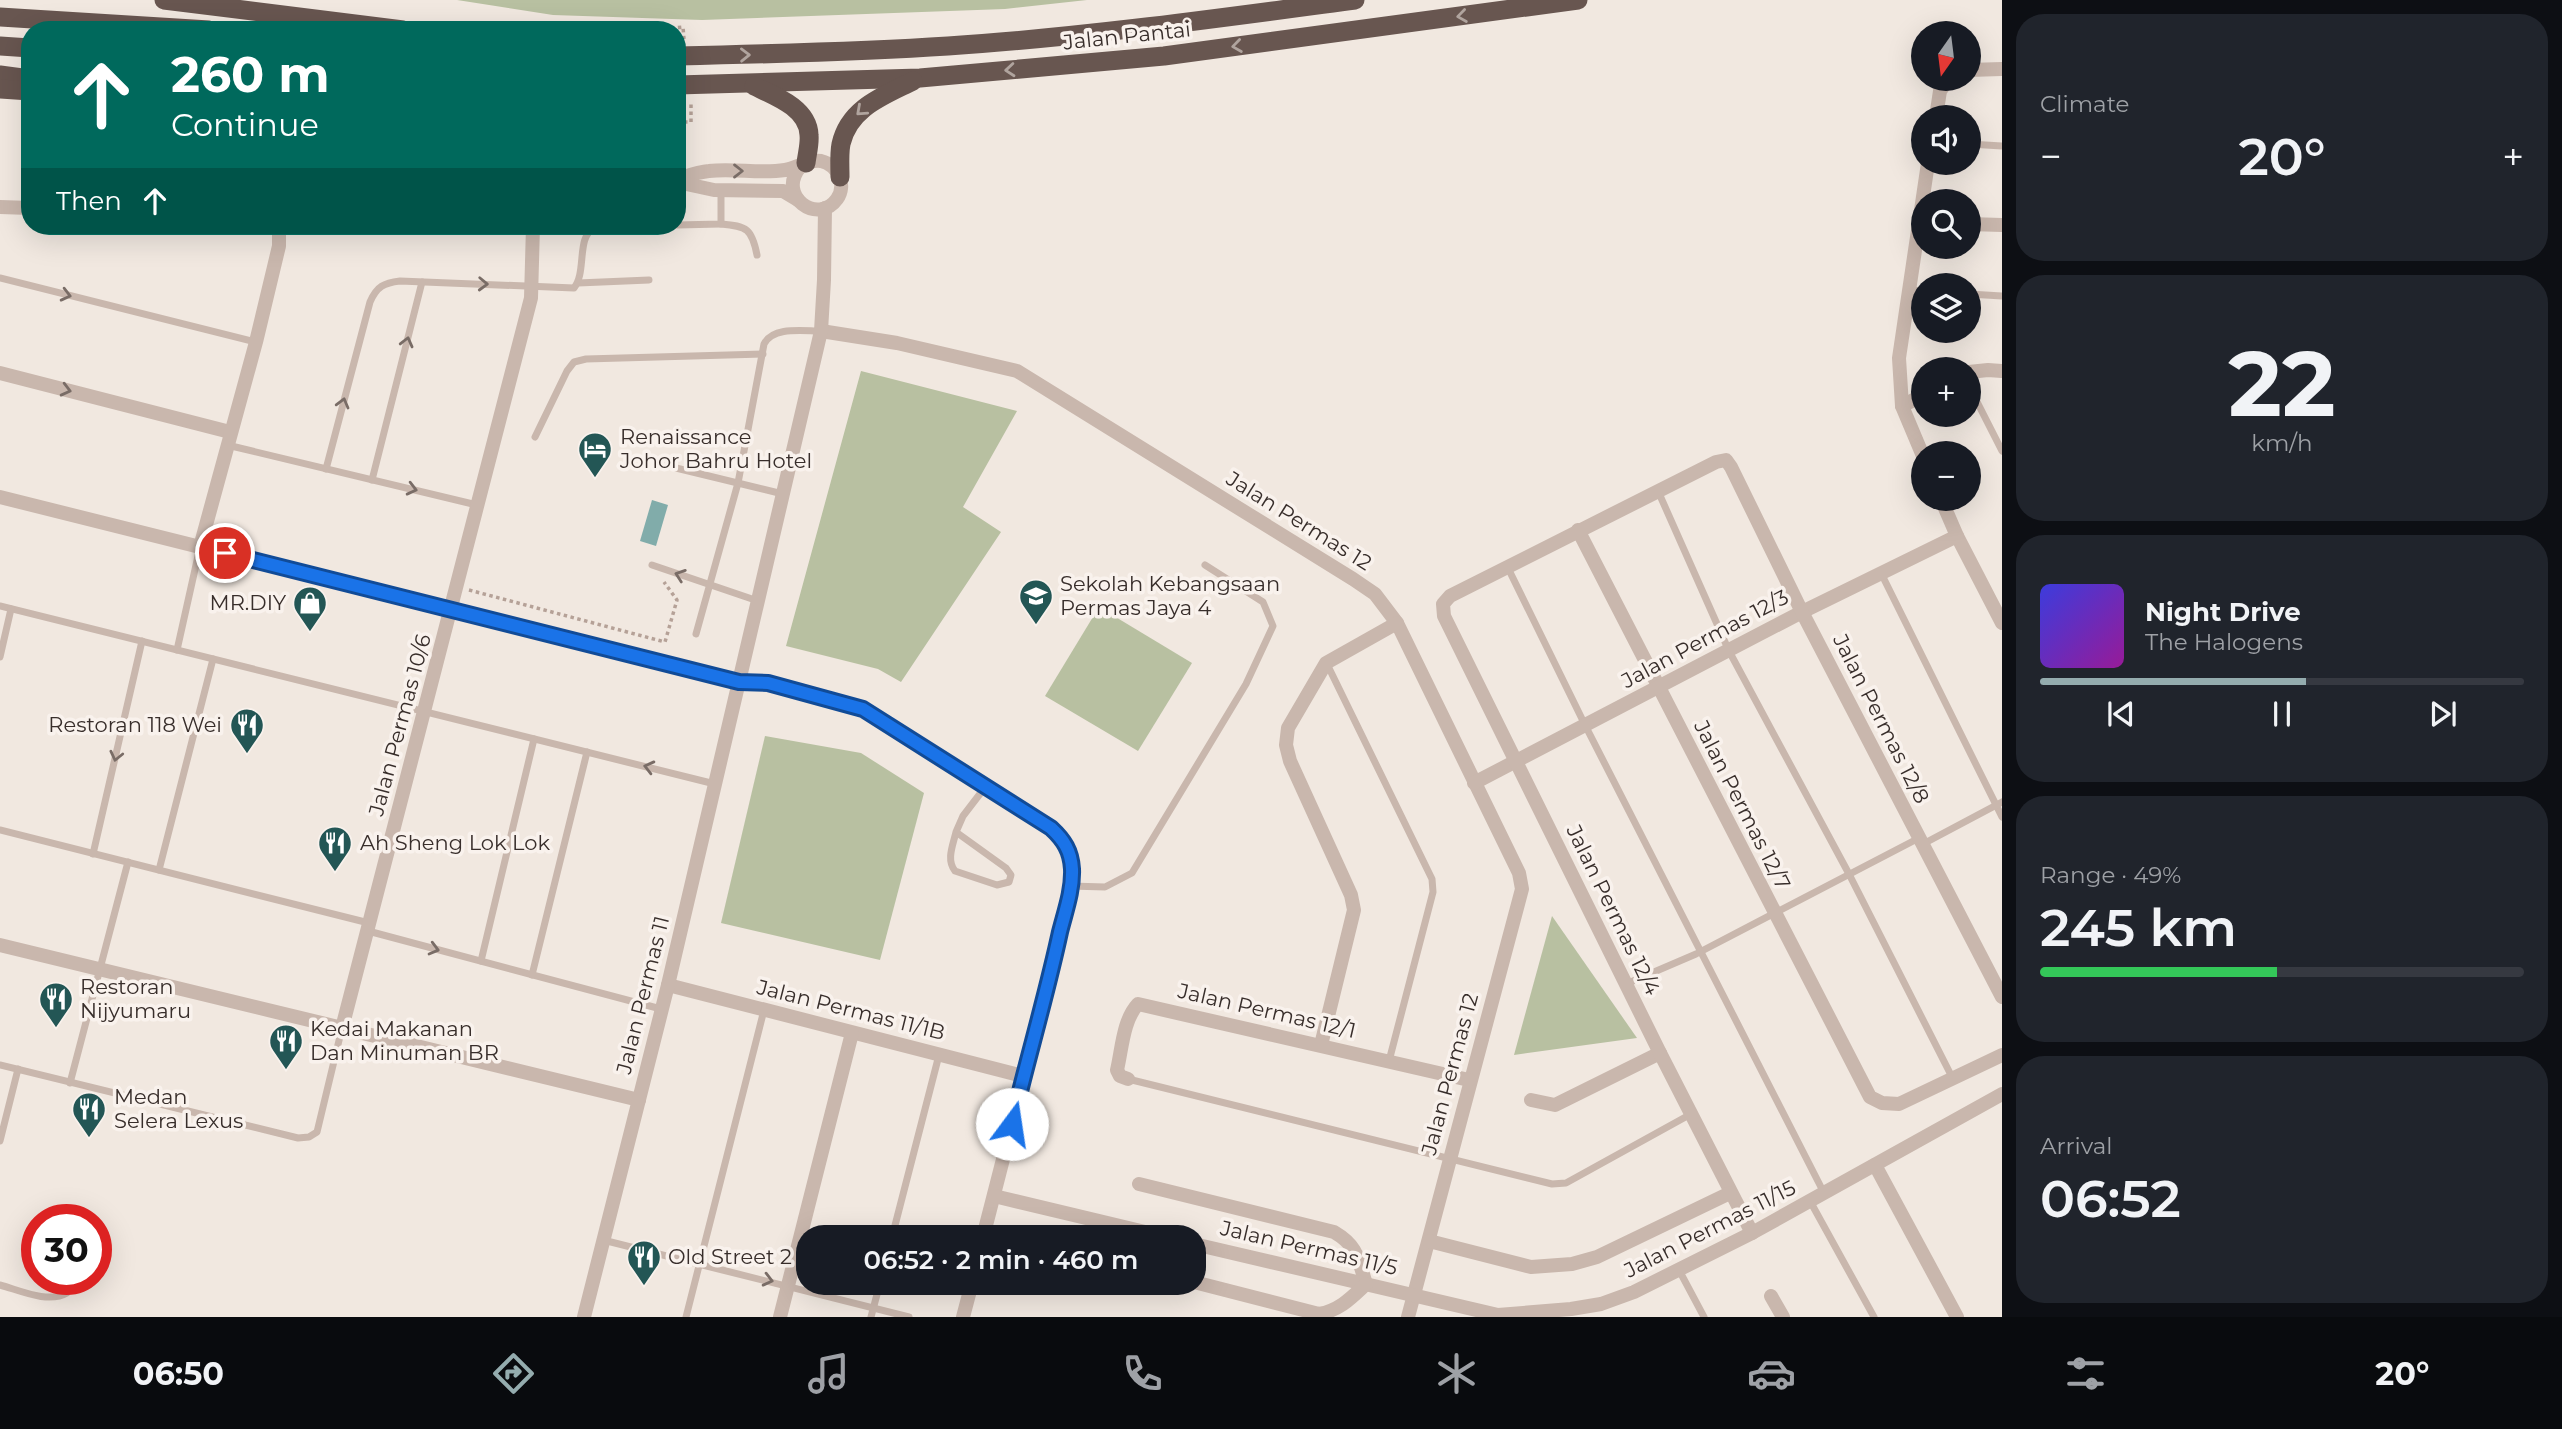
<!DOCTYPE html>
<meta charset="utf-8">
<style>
:root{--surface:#171b24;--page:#20242c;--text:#f1f3f6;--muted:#9ea1a6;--line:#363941;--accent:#94acae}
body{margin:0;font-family:Montserrat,sans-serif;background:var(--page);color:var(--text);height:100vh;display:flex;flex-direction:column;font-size:26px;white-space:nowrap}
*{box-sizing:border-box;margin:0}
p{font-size:23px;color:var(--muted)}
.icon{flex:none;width:38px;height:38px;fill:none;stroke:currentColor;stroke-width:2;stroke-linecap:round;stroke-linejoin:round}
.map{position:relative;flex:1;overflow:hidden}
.details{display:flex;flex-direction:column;gap:14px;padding:14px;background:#0d0f14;width:560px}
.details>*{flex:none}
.hud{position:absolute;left:21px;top:21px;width:665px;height:214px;border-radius:28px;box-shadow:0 7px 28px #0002;background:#00695c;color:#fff;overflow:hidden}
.needle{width:46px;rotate:194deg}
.tools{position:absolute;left:1911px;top:21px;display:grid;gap:14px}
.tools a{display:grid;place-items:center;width:70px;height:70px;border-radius:50%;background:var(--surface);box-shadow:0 7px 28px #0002;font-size:35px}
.speed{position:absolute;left:21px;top:1204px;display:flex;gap:14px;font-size:35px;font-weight:700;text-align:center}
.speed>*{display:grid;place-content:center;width:91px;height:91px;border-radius:50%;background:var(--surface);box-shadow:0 7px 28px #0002;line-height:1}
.speed .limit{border:10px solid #d22;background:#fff;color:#111}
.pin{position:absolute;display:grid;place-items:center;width:60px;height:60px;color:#fff;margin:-30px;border:4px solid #fff;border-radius:50%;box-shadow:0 2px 7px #0007}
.me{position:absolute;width:77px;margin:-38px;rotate:14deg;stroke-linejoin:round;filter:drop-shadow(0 0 5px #0008)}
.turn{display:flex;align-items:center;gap:24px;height:147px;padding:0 35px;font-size:32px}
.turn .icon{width:91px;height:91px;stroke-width:2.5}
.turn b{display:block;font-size:49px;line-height:60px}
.then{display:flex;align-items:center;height:66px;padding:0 35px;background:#0003;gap:14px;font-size:26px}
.big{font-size:52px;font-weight:600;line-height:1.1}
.details .card{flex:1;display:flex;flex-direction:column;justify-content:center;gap:10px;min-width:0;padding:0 24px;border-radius:28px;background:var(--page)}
.details .dial{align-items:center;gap:0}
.dial b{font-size:91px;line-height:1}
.song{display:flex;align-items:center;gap:21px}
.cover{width:84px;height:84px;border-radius:10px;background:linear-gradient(135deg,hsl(240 70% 55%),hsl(300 70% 35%))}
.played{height:7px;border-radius:4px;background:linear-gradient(90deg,var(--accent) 55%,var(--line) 55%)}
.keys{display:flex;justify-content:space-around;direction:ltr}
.heat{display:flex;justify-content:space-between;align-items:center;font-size:38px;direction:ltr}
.charge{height:10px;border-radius:5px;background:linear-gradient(90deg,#34c759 49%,var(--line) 0)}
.trip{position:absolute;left:796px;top:1225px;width:410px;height:70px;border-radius:28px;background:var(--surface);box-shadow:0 7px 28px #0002;font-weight:600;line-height:70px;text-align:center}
.tabs{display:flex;height:112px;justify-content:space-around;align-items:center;background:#090b0e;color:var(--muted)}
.tabs .icon{width:49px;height:49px}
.tabs .on{color:var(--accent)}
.tabs b{font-size:32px;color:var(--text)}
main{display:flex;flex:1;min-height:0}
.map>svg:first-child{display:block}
.green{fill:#b8c0a1}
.water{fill:#81acaa}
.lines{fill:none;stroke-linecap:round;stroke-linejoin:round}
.path{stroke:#b5a197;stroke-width:3.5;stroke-dasharray:3.5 3.5;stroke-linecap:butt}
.service{stroke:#c9b7ad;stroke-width:7}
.minor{stroke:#c9b7ad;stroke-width:14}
.trunk{stroke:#685650;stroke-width:19}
.oneway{stroke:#b0a49e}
.oneway2{stroke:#796c66}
.route-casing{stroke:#114b97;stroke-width:18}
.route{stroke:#1a73e8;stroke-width:12}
.labels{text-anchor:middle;stroke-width:7;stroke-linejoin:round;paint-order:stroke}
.street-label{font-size:21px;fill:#382e2b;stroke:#f9f2ed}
.poi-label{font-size:21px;fill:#382e2b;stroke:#f9f2ed;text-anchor:start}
</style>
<main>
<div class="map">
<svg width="2002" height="1317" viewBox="0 0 2002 1317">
<rect width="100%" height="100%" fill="#f1e8e0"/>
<g class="green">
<path d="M457 0H1087L1005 9 702 20 553 15Z"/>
<path d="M861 371 1017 411 963 507 1001 532 901 682 878 669 786 646Z"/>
<path d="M1099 607 1192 663 1138 751 1045 696Z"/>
<path d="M765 736 861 753 924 793 880 960 721 923Z"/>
<path d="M1552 916 1637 1038 1514 1055Z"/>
</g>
<path class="water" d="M652 500 668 505 656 546 640 541Z"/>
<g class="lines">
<g class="path">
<path d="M657 30 683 27 684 39"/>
<path d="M677 122H691V101"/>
<path d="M469 590 665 642 677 600 664 582"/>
</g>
<g class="service">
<path d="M1969 144 2002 146"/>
<path d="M721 224C747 226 752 229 757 255"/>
<path d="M677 225 721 224V190"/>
<path d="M0 278 256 342"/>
<path d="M578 283 649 280"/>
<path d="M1910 290 1923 291"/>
<path d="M1969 294 2002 296"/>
<path d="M1969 386 2002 451"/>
<path d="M535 437 567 371 574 362 586 359 763 354"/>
<path d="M227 445 477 505"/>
<path d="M676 468 783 494"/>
<path d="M326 469 370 302C377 286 384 283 400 281L574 288C587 272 576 237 594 228L640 226"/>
<path d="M372 480 422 282"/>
<path d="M1658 491 1729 651 1849 874 1953 1079"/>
<path d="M652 565 758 601"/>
<path d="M1507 566 1585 725 1824 1193"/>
<path d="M1881 573 2002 817"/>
<path d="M0 606 715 784"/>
<path d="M696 634 738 483 764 344C773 326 803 331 821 331"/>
<path d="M177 650 200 547"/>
<path d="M0 657 11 609"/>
<path d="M1327 664 1432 879 1433 892 1389 1061"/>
<path d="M0 830 369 923"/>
<path d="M956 832C953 845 946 860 955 871L997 885 1009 882 1011 875 1006 868 956 832 963 816 986 786"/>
<path d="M1923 844 2002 802"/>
<path d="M93 854 142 641"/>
<path d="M159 870 213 659"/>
<path d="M1070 886 1105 887 1132 873 1246 684 1273 626 1263 602 1205 565"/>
<path d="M368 931 661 1009"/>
<path d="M481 961 534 739"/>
<path d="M532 975 587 752"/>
<path d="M1626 984 1696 954 1919 838"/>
<path d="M0 1065 298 1138 309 1137 317 1132 342 1028"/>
<path d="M1128 1079 1552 1184 1566 1183 1691 1114"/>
<path d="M70 1083 128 862"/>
<path d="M0 1141 18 1069"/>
<path d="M1810 1201 1874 1317"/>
<path d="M892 1237 939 1055"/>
<path d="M603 1240 909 1317"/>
<path d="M1679 1270 1704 1317"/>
<path d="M0 1285C19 1290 48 1304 67 1293L69 1279"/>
<path d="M686 1317 764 1010"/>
<path d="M871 1317 880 1283"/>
</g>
<g class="minor">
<path d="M1969 70 2002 69"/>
<path d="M1936 117 1940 91 1948 79"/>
<path d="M677 179C687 176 698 172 709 171 734 168 760 174 785 170 797 168 809 159 821 161 838 165 847 185 837 199 818 226 776 196 800 167"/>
<path d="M677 182 714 190 783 191 798 200"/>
<path d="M0 207 30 208"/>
<path d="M1969 224 2002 225"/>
<path d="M821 331 897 343 1017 371 1353 579 1375 594 1397 623 1519 873 1522 889 1408 1317"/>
<path d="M1969 372 1988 370 2002 371"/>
<path d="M0 373 230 432"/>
<path d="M1902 406 1923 395"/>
<path d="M1923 456 1902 406 1899 358 1928 163"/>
<path d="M0 497 739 682 768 683 863 709 1051 828 1063 839 1070 853 1072 870 1070 886 1057 949 983 1237"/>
<path d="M1941 499 1957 536 2002 623"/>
<path d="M1578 530 1870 1097 1882 1103 1899 1104 2002 1055"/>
<path d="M200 547 256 342 279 246V226"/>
<path d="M1474 783 1802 612 1957 536"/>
<path d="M0 945 639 1100"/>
<path d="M668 985 1023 1076"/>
<path d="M342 1028 531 298 533 226"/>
<path d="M1321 1045 1354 910 1351 895 1290 761 1286 745 1288 728 1326 663 1397 623"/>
<path d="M1128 1079 1120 1076 1117 1070C1122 1049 1123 1020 1138 1004L1469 1080"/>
<path d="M1531 1100 1555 1105 1660 1053"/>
<path d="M1875 1165 1957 1317"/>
<path d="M1139 1184 1334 1232C1358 1246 1358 1259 1366 1284"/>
<path d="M994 1196 1166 1237"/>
<path d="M1752 1233 1660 1053 1444 616 1443 604 1450 596 1716 462 1726 460 1731 467 1802 612 2002 997"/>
<path d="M1429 1241 1531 1267 1572 1264 1597 1257 1730 1193"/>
<path d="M1194 1244 1498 1315 1571 1309 1601 1304 1634 1292 1752 1233 2002 1094"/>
<path d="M1194 1282 1319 1314C1340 1310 1351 1298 1366 1284"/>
<path d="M1771 1296 1783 1317"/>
<path d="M584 1317 668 985 821 331 824 280 825 208"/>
<path d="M780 1317 852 1033"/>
<path d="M963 1317 972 1283"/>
</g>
<g class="trunk">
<path d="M164 0 403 30"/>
<path d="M0 17 209 30"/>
<path d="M0 46 30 48"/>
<path d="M677 56C768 54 858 52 948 46 1084 37 1220 18 1355 0"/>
<path d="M0 75 30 79"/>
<path d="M677 85 920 78 1164 56 1578 0"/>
<path d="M754 86C775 96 808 108 809 135 810 144 807 154 806 163"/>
<path d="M0 89 30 91"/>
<path d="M840 177C840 166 839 154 841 144 849 108 883 96 913 81"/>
</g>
</g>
<defs><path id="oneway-chevron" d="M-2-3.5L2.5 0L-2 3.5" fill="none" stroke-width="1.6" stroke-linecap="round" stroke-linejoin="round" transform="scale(1.75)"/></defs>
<g class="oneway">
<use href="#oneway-chevron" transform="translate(1462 16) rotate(172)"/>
<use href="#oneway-chevron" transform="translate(1237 46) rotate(172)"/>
<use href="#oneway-chevron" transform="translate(745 55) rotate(-1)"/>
<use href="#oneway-chevron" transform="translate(1010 70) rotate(175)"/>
<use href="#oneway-chevron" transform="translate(861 111) rotate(138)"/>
</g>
<g class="oneway2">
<use href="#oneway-chevron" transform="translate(738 171)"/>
<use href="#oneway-chevron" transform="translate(483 284) rotate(2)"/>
<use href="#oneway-chevron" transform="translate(66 295) rotate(14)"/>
<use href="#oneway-chevron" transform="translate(407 342) rotate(-76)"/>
<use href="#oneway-chevron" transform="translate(66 390) rotate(14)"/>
<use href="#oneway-chevron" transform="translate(343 403) rotate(-75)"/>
<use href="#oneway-chevron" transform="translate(412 489) rotate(14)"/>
<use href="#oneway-chevron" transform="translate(680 575) rotate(-161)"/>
<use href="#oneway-chevron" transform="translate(116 756) rotate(103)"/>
<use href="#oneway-chevron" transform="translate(649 767) rotate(-166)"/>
<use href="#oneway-chevron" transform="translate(434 949) rotate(15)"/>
<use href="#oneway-chevron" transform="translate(768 1280) rotate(14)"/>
</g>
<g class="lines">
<g class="route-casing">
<path id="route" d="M225 553 739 682 768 683 863 709 1051 828C1064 840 1071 851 1072 869 1073 890 1065 912 1060 932 1046 997 1027 1060 1012 1124"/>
</g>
<use href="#route" class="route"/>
</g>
<defs>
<g id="hotel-pin" transform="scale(1.75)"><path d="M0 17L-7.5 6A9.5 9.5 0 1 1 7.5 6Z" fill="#235655" stroke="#f9f2ed"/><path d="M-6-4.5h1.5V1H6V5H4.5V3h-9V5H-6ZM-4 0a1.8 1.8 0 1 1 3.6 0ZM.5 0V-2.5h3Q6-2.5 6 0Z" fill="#fff"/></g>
<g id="school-pin" transform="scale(1.75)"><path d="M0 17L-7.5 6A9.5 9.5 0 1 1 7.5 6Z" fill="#235655" stroke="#f9f2ed"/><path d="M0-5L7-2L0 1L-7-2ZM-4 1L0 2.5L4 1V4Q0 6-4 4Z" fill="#fff"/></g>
<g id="shop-pin" transform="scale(1.75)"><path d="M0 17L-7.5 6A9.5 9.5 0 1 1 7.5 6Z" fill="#235655" stroke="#f9f2ed"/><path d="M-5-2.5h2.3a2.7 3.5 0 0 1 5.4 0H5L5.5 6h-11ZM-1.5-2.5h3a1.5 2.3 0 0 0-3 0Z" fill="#fff"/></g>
<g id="restaurant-pin" transform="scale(1.75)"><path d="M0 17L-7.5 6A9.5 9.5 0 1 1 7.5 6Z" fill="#235655" stroke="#f9f2ed"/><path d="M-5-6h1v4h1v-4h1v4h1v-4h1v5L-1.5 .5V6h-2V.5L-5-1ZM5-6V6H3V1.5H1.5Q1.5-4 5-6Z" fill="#fff"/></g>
</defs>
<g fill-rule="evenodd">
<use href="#hotel-pin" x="595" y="449"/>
<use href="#school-pin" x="1036" y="596"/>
<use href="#shop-pin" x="310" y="603"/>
<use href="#restaurant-pin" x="247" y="725"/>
<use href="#restaurant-pin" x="335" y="843"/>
<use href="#restaurant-pin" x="56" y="999"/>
<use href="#restaurant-pin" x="286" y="1041"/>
<use href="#restaurant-pin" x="89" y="1109"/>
<use href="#restaurant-pin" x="644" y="1257"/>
</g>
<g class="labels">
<g class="street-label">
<text transform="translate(1127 36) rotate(-6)" y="7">Jalan Pantai</text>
<text transform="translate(1299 521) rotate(32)" y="7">Jalan Permas 12</text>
<text transform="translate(1705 639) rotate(-28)" y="7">Jalan Permas 12/3</text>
<text transform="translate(1881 719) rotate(63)" y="7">Jalan Permas 12/8</text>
<text transform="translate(400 725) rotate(-75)" y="7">Jalan Permas 10/6</text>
<text transform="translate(1742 805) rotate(63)" y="7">Jalan Permas 12/7</text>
<text transform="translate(1613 910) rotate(64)" y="7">Jalan Permas 12/4</text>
<text transform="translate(643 995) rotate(-76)" y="7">Jalan Permas 11</text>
<text transform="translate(851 1010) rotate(14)" y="7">Jalan Permas 11/1B</text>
<text transform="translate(1267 1011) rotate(13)" y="7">Jalan Permas 12/1</text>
<text transform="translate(1450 1074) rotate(-75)" y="7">Jalan Permas 12</text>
<text transform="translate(1710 1229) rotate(-27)" y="7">Jalan Permas 11/15</text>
<text transform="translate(1309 1248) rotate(13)" y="7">Jalan Permas 11/5</text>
</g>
<g class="poi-label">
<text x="620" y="444">Renaissance<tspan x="620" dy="24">Johor Bahru Hotel</tspan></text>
<text x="1060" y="591">Sekolah Kebangsaan<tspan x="1060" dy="24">Permas Jaya 4</tspan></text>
<text x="286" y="610" text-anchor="end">MR.DIY</text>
<text x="222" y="732" text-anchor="end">Restoran 118 Wei</text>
<text x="360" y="850">Ah Sheng Lok Lok</text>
<text x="80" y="994">Restoran<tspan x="80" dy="24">Nijyumaru</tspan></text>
<text x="310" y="1036">Kedai Makanan<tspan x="310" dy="24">Dan Minuman BR</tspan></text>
<text x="114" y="1104">Medan<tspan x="114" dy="24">Selera Lexus</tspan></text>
<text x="668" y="1264">Old Street 2</text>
</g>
</g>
</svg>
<div class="tools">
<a><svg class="needle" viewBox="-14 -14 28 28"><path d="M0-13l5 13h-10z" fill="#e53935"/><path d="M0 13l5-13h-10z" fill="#9ea1a6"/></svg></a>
<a><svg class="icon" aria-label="sound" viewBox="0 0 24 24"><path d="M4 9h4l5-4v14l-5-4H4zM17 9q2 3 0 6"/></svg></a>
<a><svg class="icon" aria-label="search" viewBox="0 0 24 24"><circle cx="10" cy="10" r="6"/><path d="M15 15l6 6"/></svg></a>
<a><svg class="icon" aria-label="layers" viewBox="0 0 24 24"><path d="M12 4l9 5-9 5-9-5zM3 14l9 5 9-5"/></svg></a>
<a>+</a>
<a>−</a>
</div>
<div class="speed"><div class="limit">30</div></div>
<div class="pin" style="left:225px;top:553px;background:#d93025"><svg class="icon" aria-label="arrive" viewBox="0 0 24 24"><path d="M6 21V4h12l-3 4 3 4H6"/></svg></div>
<svg class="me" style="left:1012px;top:1124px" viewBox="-20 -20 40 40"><circle r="19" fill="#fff"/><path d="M0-13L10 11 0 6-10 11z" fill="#1a73e8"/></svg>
<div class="trip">06:52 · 2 min · 460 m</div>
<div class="hud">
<div class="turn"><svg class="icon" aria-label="ahead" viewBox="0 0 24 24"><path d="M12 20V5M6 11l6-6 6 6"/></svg><div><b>260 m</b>Continue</div></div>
<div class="then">Then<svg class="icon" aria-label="ahead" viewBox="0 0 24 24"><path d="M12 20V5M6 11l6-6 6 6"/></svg></div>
</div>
</div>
<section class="details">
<div class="card"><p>Climate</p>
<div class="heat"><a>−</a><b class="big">20°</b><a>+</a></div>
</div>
<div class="card dial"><b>22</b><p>km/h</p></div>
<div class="card">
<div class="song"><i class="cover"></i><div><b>Night Drive</b><p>The Halogens</p></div></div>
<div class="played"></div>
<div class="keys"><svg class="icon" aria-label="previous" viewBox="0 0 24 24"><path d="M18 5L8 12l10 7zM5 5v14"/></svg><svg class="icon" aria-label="pause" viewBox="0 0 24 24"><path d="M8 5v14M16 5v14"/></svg><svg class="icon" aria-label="next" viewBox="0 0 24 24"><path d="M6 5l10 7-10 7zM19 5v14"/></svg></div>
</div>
<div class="card"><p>Range · 49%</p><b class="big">245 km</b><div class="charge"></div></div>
<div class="card"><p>Arrival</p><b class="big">06:52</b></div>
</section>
</main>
<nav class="tabs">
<b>06:50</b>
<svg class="icon on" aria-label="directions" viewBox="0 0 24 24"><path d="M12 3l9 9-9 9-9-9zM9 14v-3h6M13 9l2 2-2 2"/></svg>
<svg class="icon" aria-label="music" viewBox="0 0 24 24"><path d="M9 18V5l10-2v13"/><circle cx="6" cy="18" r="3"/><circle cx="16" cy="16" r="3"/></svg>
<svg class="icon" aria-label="phone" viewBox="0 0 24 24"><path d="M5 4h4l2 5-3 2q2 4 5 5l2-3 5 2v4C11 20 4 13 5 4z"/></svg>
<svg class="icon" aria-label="climate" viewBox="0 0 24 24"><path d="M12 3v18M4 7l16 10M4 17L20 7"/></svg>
<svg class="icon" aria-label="car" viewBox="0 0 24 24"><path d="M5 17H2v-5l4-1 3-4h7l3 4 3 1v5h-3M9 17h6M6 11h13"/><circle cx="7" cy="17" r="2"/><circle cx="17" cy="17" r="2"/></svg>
<svg class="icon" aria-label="filters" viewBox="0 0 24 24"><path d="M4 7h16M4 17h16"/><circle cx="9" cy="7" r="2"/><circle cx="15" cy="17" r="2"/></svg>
<b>20°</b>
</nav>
